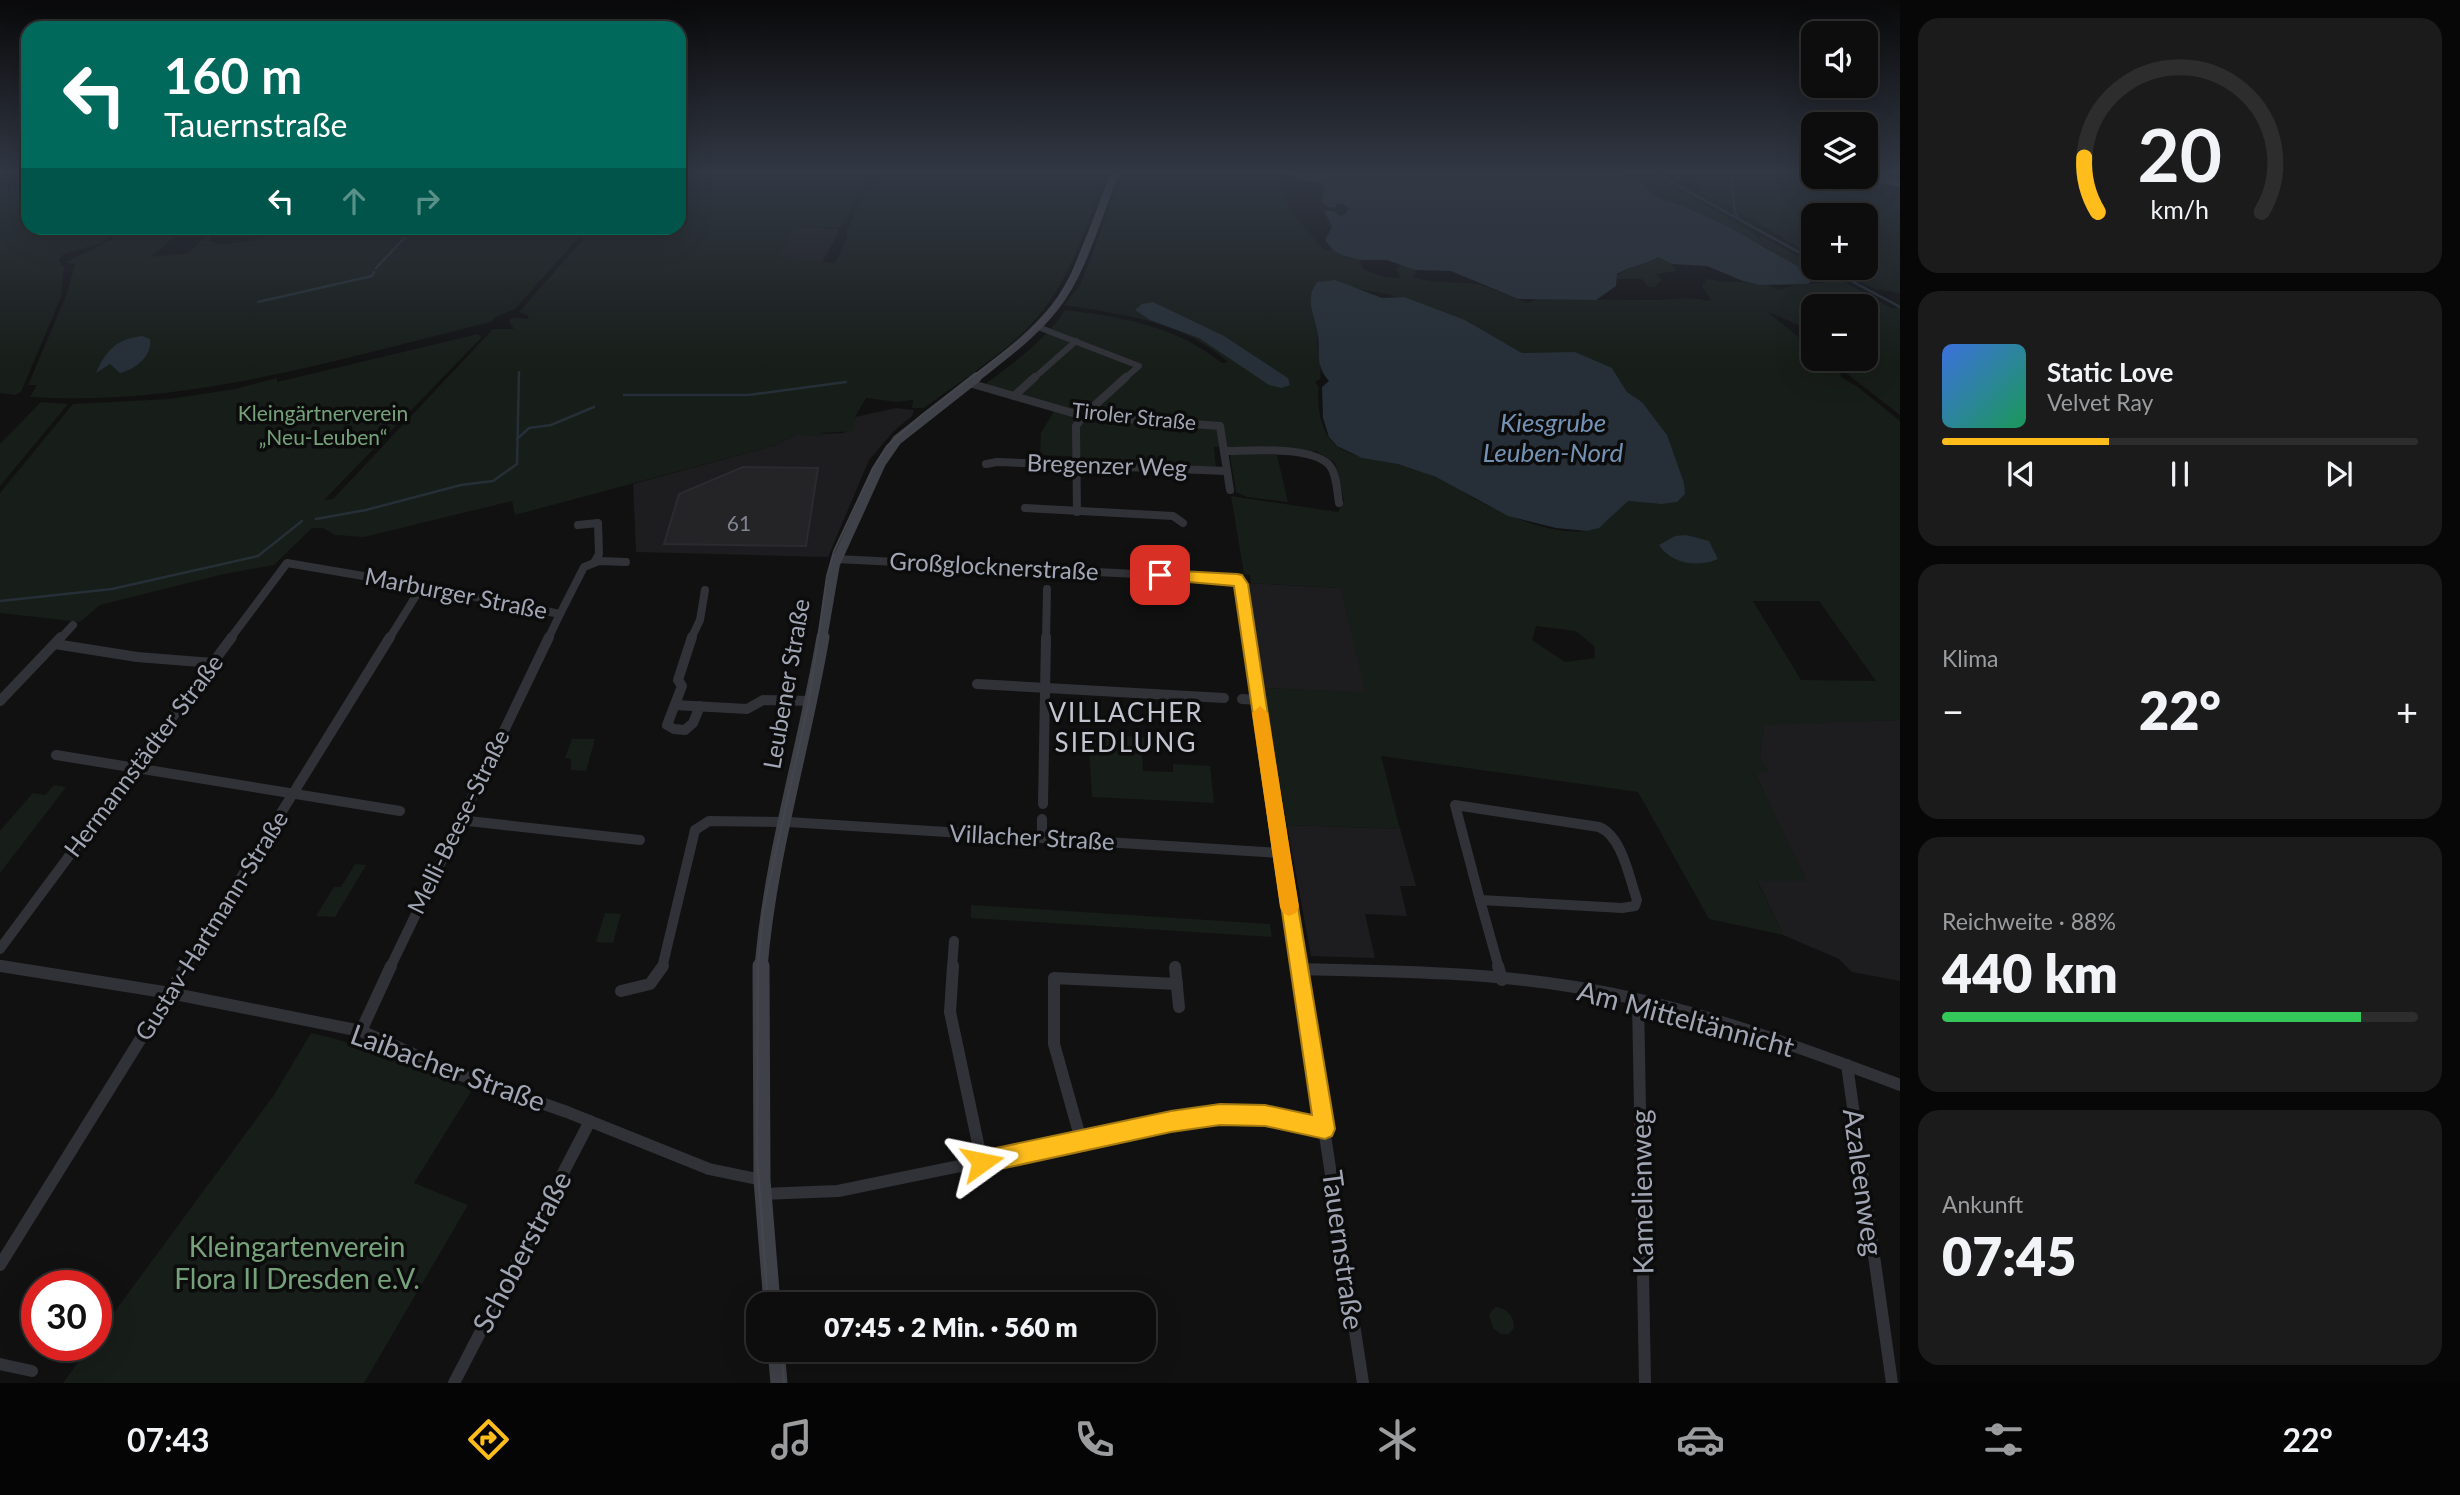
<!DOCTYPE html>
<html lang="de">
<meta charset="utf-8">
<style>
:root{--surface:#0d0d0e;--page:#1b1b1c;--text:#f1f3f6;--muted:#9a9c9e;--line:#2d2d2e;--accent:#ffbd1c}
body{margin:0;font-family:Lato,sans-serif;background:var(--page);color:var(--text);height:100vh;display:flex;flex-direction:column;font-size:26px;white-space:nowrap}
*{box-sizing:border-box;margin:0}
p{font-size:23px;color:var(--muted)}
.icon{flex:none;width:38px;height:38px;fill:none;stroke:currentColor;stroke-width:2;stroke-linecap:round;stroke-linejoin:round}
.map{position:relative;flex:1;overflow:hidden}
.panel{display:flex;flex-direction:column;gap:18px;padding:18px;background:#070708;width:560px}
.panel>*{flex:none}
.guide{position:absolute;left:21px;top:21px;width:665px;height:214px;border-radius:21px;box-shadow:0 7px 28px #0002,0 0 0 2px var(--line);background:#00695c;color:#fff;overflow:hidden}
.tools{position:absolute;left:1801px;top:21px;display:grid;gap:14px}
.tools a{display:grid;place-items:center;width:77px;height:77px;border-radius:14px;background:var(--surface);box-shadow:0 7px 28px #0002,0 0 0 2px var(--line);font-size:35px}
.speed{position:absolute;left:21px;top:1270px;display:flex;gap:14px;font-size:35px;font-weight:700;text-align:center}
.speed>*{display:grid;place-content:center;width:91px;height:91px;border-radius:50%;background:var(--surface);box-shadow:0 7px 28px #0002,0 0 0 2px var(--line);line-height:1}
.speed .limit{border:10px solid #d22;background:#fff;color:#111}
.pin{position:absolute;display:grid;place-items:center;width:60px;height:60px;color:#fff;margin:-30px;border-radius:14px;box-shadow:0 4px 10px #0006}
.me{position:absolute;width:77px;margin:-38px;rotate:78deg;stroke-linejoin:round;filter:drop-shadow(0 0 5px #0008)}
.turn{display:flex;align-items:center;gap:24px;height:147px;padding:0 28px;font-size:32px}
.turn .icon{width:91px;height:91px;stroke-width:2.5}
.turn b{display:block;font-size:49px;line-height:60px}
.lanes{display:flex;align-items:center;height:66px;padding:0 28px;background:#0003;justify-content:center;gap:35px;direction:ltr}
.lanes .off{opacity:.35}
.big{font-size:52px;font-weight:800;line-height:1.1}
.panel .tile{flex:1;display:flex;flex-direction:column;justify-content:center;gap:10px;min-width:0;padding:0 24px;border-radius:21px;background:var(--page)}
.panel .dial{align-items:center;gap:0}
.dial svg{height:182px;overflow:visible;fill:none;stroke:var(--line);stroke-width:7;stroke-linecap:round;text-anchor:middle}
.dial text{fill:var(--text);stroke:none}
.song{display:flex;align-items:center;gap:21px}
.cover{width:84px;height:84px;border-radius:10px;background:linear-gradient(135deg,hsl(220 70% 55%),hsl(150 70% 35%))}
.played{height:7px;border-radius:4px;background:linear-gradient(90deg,var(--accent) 35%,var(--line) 35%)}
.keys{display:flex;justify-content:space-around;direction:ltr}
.heat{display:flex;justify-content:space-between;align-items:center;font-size:38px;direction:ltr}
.charge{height:10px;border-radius:5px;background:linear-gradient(90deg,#34c759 88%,var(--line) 0)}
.trip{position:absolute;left:746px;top:1292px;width:410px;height:70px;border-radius:21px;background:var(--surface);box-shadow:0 7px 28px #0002,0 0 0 2px var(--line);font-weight:800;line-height:70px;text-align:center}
.menu{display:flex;height:112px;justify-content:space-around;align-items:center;background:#050506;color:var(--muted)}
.menu .icon{width:49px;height:49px}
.menu .current{color:var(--accent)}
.menu b{font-size:32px;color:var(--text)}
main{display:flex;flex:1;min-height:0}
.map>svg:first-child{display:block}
.built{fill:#1d1d1f}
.green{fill:#171d18;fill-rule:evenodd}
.water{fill:#262f37}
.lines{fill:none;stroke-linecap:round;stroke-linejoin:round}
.stream{stroke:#262f37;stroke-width:2.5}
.building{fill:#242427;stroke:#2b2a2f;stroke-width:2}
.street-far3{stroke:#313238;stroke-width:6}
.street-far2{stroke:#313238;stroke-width:8}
.street-far1{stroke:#313238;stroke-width:10}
.street{stroke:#313238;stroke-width:12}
.secondary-far3{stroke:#3f4148;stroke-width:8}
.secondary-far2{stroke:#3f4148;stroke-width:10}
.secondary-far1{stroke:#3f4148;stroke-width:13}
.secondary{stroke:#3f4148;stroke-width:17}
.tram-far1{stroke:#44464d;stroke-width:2}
.tram{stroke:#44464d;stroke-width:2.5}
.route{fill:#ffbd1c;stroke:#a67b12;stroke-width:2}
.slow{fill:#f59e0b}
.labels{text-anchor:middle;stroke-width:7;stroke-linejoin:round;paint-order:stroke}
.far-park-label{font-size:21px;fill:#75a27a;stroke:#0c0c0d}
.far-street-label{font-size:21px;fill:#a1a6b5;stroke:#0c0c0d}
.number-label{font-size:21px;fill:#818591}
.street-label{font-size:24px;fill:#a1a6b5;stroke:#0c0c0d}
.water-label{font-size:26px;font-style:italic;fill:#7493b4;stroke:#0c0c0d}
.neighbourhood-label{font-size:26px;letter-spacing:2px;fill:#c2c5d0;stroke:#0c0c0d}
.near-street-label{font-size:28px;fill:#a1a6b5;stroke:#0c0c0d}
.near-park-label{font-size:28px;fill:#75a27a;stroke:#0c0c0d}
</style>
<main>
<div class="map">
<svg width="1900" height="1383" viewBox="0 0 1900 1383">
<rect width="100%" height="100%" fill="#111112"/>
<g class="built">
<path d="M795 226 837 229 839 232 822 262 777 256Z"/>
<path d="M896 408 914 410 912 416 895 430 869 460 828 557 636 552 633 484 776 445 795 435 844 433 855 417Z"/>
<path d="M1246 583 1341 588 1366 693 1263 688Z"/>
<path d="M1900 720V981L1852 972 1839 959 1783 935 1757 880 1806 881 1755 774 1760 759 1763 724Z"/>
<path d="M1287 825 1400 829 1416 886H1400L1407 916 1365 914 1375 958 1311 956Z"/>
</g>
<g class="green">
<path d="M679 173H779L781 175 783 173H872L841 228 795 226 777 256 835 263 847 238V230L877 173H1106C1089 217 1075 267 1047 305 1016 348 966 377 924 408H912L913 400 897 402 866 398 855 417 853 431 822 433 821 436 795 435 776 445 515 515 512 501 364 537 335 535 323 528H312L274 565 224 574 100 605 80 622 0 613V493L73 404 169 399 235 389 277 378V382L478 334 482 337 324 500 333 499 493 329H514L509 321 514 317 527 319 529 316 519 312 593 228H679Z"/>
<path d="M1123 173H1286L1302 180 1280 181C1286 209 1306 229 1324 250H1333L1360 260 1363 269 1384 277 1401 278 1396 269 1402 264 1415 270 1416 273 1412 277 1429 281 1479 284 1527 303 1537 299 1657 300 1689 298 1711 301 1702 285 1707 279C1714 279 1718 282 1723 282 1741 283 1762 280 1778 290L1796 285 1825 283 1821 277 1798 268 1765 246 1751 242 1727 226 1683 206 1663 200 1652 194 1642 182 1617 173H1649L1754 233 1761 241 1759 235 1813 264V268H1820L1893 309 1900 306V415L1828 359H1866V306H1813V347L1798 333 1808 329 1768 312 1813 349V359H1825L1840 371 1841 377 1858 387 1900 421V720L1763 725 1760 759 1769 771 1755 774 1807 881H1757L1783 935 1709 919 1638 792 1381 756 1400 829 1287 825 1263 688 1365 692 1341 588 1251 583 1250 575 1244 574 1231 496 1338 512 1344 501 1335 463 1316 451 1214 447 1216 467 1087 461 1085 457 1040 455 1041 433 1054 411 979 389C1009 365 1044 343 1065 310 1122 317 1176 326 1222 363L1228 362C1182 321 1122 314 1064 305L1080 285ZM1335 281 1353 288 1387 294 1465 320 1522 353 1612 368 1627 392 1642 402 1661 504 1628 501C1613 510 1607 528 1587 531 1550 535 1507 516 1475 499 1461 491 1448 481 1433 476 1422 471 1409 467 1398 464 1377 459 1355 459 1337 446 1321 434 1316 405 1319 387L1315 382 1320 379C1323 366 1315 350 1318 335 1321 317 1329 298 1335 281ZM1753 601H1819L1876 681 1801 680ZM1536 626 1576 631 1594 646 1595 658 1565 662 1532 640Z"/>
<path d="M1664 173H1813V177L1845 179 1862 193 1879 197 1888 196 1900 201V293L1875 289 1834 268H1866V215H1813V256L1749 217 1700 192V183L1686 184Z"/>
<path d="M28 177V199L19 205 28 207V228H125L101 243 62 255 59 260 64 268 61 297 21 392 15 395 0 393V187L9 188Z"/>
<path d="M130 228H186L150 257 188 253 210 232V241L220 244 244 242 281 233 346 228H587L515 309 494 318 491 322C339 359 188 407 30 397L37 385H28L66 296 75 265 65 262 88 252Z"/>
<path d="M1658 257 1672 264 1677 271 1656 274 1662 280 1654 287H1648L1642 279H1617V275C1631 266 1645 265 1658 257Z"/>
<path d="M41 402 68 404 0 486V444Z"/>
<path d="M1235 453 1277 455 1288 502 1247 497 1236 492 1230 456Z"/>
<path d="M1088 733 1165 739 1166 749 1142 748 1143 771 1173 772V764L1210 766 1214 803 1092 797Z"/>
<path d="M572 739H595L586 771 571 770V759L565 758Z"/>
<path d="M54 785 66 787 0 873V831L33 793 45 795Z"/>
<path d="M355 864 366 865 335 917 316 916 334 887H341Z"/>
<path d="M971 905 1270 924 1272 937 971 918Z"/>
<path d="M605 913 621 914 613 943 596 942Z"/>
<path d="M311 1033C367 1045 419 1068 472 1090L414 1183 468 1205 364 1383H63L90 1346H96V1337L274 1095Z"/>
<path d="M1495 1307C1507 1308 1514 1316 1514 1328L1509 1334H1501L1493 1328 1489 1315Z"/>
</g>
<g class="water">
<path d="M1286 173H1617L1642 182 1652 194 1663 200 1683 206 1727 226 1808 272 1812 280 1808 284 1761 285 1743 281 1707 266 1672 264 1658 257C1645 265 1631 266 1617 274L1616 286 1596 300 1518 299 1451 271 1415 270 1387 260H1360L1342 255 1333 250 1325 240 1332 227 1324 211H1334L1339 216 1344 215 1349 209 1343 204H1336L1337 208 1328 207 1321 201 1324 190 1322 183 1302 180Z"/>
<path d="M1335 280 1382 298 1404 297 1465 320 1522 353 1575 352 1612 368 1627 392 1642 402 1667 435 1684 483 1685 494 1677 502 1661 504 1628 501 1599 528 1587 531 1556 528 1508 516 1436 477 1398 464 1362 458 1337 446 1329 437 1323 418 1322 387 1329 381C1315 365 1320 354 1318 335 1315 315 1304 300 1317 282Z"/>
<path d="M1153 302 1224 336 1288 378 1290 385 1281 388 1269 385 1199 338 1150 320 1135 310 1142 304Z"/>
<path d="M142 336 150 339C153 355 135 370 120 373L110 364 96 373C106 350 117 339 142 336Z"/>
<path d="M1686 535 1709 541 1718 559C1697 568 1672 564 1659 545L1675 536Z"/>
</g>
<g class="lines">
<g class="stream">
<path d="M1655 173 1813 260"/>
<path d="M1730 173 1735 213 1739 218"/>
<path d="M376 268 414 228"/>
<path d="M1827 268 1900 307"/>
<path d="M258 302 372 276 374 272"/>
<path d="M624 395H748L846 382"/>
<path d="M517 439 529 428 551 425 594 407"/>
<path d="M316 519 366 510 461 485 493 481 517 464 519 372"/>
<path d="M0 601 112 589 258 556 302 521"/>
</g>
</g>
<path class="building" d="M743 467 818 468 806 546 664 544 679 494Z"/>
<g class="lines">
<g class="street-far3">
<path d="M1038 327 1139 366 1124 379"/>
<path d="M1033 379 1076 341"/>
</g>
<g class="street-far2">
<path d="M969 383 1083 416 1220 426 1230 490"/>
<path d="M1014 396 1035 377"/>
<path d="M1224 451C1249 451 1313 445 1330 466 1337 475 1337 492 1339 503"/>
<path d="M986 464 997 462 1227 471"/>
<path d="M1025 508 1173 516 1183 523"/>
<path d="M1077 512 1076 426 1083 416 1126 377"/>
<path d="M578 525 598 523 599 554 595 561"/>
<path d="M836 559 1237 579 1241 584 1249 639"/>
<path d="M60 639 73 625"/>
<path d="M230 639 287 563 422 586 560 614 584 567 599 561 626 562"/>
<path d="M389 639 422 586"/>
<path d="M548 639 560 614"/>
<path d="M691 639 700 620 705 590"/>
<path d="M1046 639 1047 589"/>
</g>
<g class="street-far1">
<path d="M692 637 678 680 682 686 667 725 674 729 685 730 693 723 700 706"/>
<path d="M1249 637 1300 968"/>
<path d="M55 644 137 657 213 663"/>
<path d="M977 684 1224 698"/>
<path d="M1242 699 1258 700"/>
<path d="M0 701 61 637"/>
<path d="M675 705 747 709 763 700 812 701"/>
<path d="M56 755 400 811"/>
<path d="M1043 804 1046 637"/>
<path d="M1455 805 1599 827C1622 836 1629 877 1637 900L1635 906 1622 908 1480 900Z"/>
<path d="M1042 819V837"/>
<path d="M459 820 640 840"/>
<path d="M1480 900 1499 968"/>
<path d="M0 949 232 637"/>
<path d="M0 966 12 968"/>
<path d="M185 968 390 637"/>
<path d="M390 968 549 637"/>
<path d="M662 968 695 830 709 821 788 822 1280 853"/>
<path d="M952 968 954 941"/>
</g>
<g class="street">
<path d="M1 966 170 993 361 1031 458 1074 567 1112 709 1169 762 1180"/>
<path d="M953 966 950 1012 982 1162"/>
<path d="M1299 966 1363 1383"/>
<path d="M1498 966 1502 980"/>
<path d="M1175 967 1179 1007"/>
<path d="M1299 969C1391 971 1484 972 1575 987 1687 1005 1794 1045 1900 1085"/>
<path d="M621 991 650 984 663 966"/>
<path d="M1638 1000 1645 1383"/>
<path d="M361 1031 391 966"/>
<path d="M1847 1065 1892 1383"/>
<path d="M1081 1140 1054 1044V978L1177 984"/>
<path d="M762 1194 838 1191 1198 1117 1265 1115 1325 1128"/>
<path d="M0 1265 186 966"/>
<path d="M0 1364 32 1371"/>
<path d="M454 1383 590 1121"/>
</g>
<g class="secondary-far3">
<path d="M1866 175 1900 183"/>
<path d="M975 379C1003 357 1033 335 1055 307 1083 272 1098 214 1115 173"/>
</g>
<path class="secondary-far2" d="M822 639 835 564 881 463 897 440 977 377"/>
<path class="secondary-far1" d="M761 968C770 856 804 748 823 637"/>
<g class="secondary">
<path d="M761 966 762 1180 772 1304"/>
<path d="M776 1349 779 1383"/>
</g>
<g class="tram-far1">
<path d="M1866 173 1900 181"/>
<path d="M758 968 763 911 809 701 827 576 834 551 873 468 887 446 922 415 1026 336 1054 306 1071 277 1113 173"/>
</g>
<g class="tram">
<path d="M758 966 757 1157 768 1304"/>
<path d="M781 1349 784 1383"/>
</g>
</g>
<linearGradient id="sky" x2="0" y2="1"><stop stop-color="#09090a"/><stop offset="0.47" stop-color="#323844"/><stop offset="1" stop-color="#323844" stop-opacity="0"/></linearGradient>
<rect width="1900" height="366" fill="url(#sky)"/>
<path class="route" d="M1160 570 1237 574 1242 575 1248 584 1289 853 1335 1129 1332 1136 1325 1139 1265 1126 1220 1125 1171 1132 982 1173 974 1170 971 1162 974 1155 982 1151 1171 1111 1220 1104 1265 1105 1312 1115 1234 586 1155 579 1153 575 1155 572Z"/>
<path class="slow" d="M1260 706 1268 713 1299 907 1296 913 1289 916 1283 913 1280 907 1252 713Z"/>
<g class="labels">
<g class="far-park-label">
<text x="323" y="421">Kleingärtnerverein<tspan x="323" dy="24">„Neu-Leuben“</tspan></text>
</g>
<g class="far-street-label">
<text transform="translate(1134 417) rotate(6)" y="7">Tiroler Straße</text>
</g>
<g class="number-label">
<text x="739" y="531">61</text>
</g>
<g class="street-label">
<text transform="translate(1107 466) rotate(2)" y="8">Bregenzer Weg</text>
<text transform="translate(994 567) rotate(3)" y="8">Großglocknerstraße</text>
<text transform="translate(456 594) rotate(11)" y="8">Marburger Straße</text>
<text transform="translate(787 684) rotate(-80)" y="8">Leubener Straße</text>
<text transform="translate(144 756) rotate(-53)" y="8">Hermannstädter Straße</text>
<text transform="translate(459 822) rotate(-64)" y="8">Melli-Beese-Straße</text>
<text transform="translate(1032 838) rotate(3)" y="8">Villacher Straße</text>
<text transform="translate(212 926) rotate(-58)" y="8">Gustav-Hartmann-Straße</text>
</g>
<g class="water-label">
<text x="1553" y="432">Kiesgrube<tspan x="1553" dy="30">Leuben-Nord</tspan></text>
</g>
<g class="neighbourhood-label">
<text x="1126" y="722">VILLACHER<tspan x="1126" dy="30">SIEDLUNG</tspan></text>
</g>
<g class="near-street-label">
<text transform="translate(1686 1019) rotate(15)" y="10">Am Mitteltännicht</text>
<text transform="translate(448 1068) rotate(20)" y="10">Laibacher Straße</text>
<text transform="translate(1863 1182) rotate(82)" y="10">Azaleenweg</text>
<text transform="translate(1642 1192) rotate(-91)" y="10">Kamelienweg</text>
<text transform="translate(1343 1250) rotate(82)" y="10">Tauernstraße</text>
<text transform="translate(522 1252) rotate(-62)" y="10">Schoberstraße</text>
</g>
<g class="near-park-label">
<text x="297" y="1257">Kleingartenverein<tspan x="297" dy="32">Flora II Dresden e.V.</tspan></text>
</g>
</g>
</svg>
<div class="tools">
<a><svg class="icon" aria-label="sound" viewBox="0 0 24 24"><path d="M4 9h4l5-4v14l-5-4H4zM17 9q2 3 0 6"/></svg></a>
<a><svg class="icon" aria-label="layers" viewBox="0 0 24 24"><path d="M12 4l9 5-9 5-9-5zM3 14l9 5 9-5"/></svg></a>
<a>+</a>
<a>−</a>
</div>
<div class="speed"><div class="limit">30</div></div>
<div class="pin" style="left:1160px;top:575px;background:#d93025"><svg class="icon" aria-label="arrive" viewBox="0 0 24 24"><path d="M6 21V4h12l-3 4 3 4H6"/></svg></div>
<svg class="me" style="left:982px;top:1162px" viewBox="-20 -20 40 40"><path d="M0-17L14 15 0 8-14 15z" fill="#ffbd1c" stroke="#fff" stroke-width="4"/></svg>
<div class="trip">07:45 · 2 Min. · 560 m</div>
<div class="guide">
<div class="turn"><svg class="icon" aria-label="left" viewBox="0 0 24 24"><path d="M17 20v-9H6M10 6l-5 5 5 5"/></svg><div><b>160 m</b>Tauernstraße</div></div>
<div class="lanes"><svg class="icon" aria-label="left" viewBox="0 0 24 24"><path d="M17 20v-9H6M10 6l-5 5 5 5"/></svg><svg class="icon off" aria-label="ahead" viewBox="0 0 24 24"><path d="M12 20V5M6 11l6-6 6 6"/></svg><svg class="icon off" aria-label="right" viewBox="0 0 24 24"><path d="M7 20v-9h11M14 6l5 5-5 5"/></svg></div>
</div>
</div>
<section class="panel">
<div class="tile dial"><svg viewBox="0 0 100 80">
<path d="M14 69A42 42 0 1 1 86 69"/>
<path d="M14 69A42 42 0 0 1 8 45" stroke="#ffbd1c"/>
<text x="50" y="56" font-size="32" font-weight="700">20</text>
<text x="50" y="72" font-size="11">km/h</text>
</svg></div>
<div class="tile">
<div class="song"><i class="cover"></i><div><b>Static Love</b><p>Velvet Ray</p></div></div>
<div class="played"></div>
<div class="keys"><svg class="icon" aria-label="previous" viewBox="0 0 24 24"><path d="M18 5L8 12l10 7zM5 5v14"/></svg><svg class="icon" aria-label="pause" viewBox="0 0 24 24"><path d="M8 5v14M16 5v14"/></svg><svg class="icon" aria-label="next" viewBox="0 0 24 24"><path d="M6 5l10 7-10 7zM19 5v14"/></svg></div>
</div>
<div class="tile"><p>Klima</p>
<div class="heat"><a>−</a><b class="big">22°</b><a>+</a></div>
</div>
<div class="tile"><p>Reichweite · 88%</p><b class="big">440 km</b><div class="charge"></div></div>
<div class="tile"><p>Ankunft</p><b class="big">07:45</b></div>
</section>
</main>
<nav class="menu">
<b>07:43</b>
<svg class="icon current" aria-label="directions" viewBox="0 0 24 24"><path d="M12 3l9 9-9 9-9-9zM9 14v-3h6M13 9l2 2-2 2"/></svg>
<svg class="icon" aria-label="music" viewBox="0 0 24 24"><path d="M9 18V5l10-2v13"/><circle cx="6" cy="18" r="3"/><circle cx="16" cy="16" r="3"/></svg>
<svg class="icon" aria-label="phone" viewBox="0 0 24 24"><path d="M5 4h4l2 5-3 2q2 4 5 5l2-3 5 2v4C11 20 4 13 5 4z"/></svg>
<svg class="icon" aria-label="climate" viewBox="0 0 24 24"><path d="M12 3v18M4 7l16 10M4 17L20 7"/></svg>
<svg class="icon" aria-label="car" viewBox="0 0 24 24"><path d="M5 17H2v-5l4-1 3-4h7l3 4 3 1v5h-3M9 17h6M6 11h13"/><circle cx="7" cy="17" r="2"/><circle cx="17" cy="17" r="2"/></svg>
<svg class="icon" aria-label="filters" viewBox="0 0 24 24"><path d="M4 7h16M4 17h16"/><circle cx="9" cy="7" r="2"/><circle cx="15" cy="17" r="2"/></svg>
<b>22°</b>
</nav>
